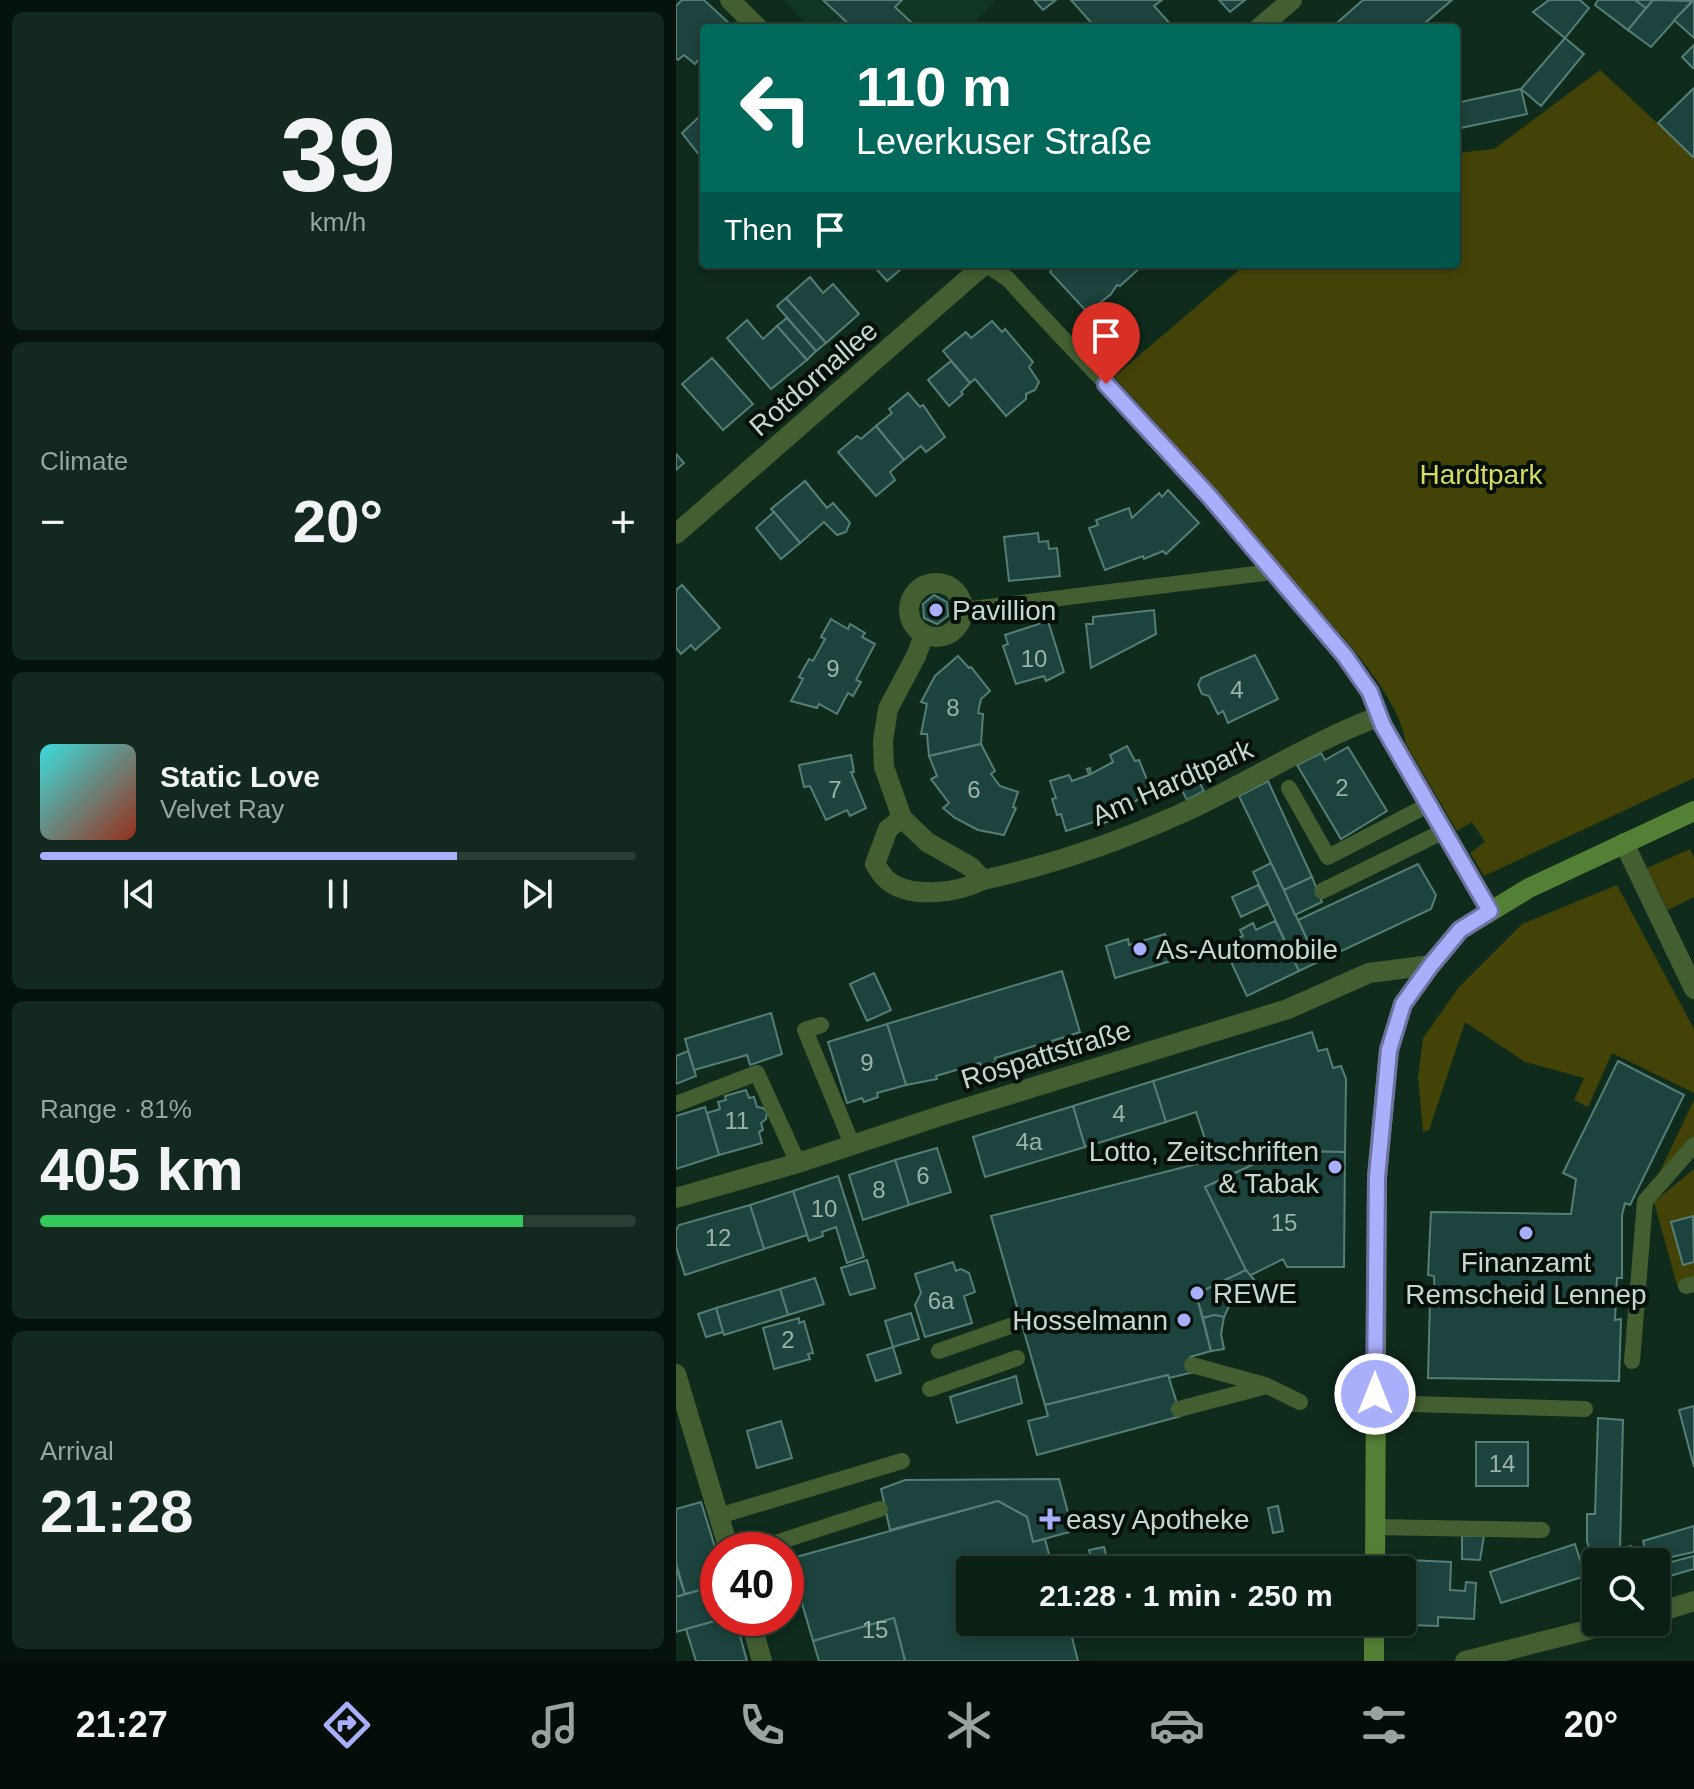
<!DOCTYPE html>
<meta charset="utf-8">
<style>
:root{--surface:#0a2015;--page:#13281e;--text:#f1f3f6;--muted:#99a3a0;--line:#2a3e34;--accent:#aaaffb}
body{margin:0;font-family:Helvetica,sans-serif;background:var(--page);color:var(--text);height:100vh;display:flex;flex-direction:column;font-size:30px;white-space:nowrap}
*{box-sizing:border-box;margin:0}
p{font-size:26px;color:var(--muted)}
.icon{flex:none;width:44px;height:44px;fill:none;stroke:currentColor;stroke-width:2;stroke-linecap:round;stroke-linejoin:round}
.map{position:relative;flex:1;overflow:hidden}
.panel{display:flex;flex-direction:column;gap:12px;padding:12px;background:#06120c;width:676px}
.panel>*{flex:none}
.guide{position:absolute;left:24px;top:24px;width:760px;height:244px;border-radius:8px;box-shadow:0 4px 12px #0003,0 0 0 2px var(--line);background:#00695c;color:#fff;overflow:hidden}
.controls{position:absolute;left:906px;top:1548px;display:grid;gap:16px}
.controls a{display:grid;place-items:center;width:88px;height:88px;border-radius:8px;background:var(--surface);box-shadow:0 4px 12px #0003,0 0 0 2px var(--line);font-size:40px}
.speed{position:absolute;left:24px;top:1532px;display:flex;gap:16px;font-size:40px;font-weight:700;text-align:center}
.speed>*{display:grid;place-content:center;width:104px;height:104px;border-radius:50%;background:var(--surface);box-shadow:0 4px 12px #0003,0 0 0 2px var(--line);line-height:1}
.speed .limit{border:12px solid #d22;background:#fff;color:#111}
.pin{position:absolute;display:grid;place-items:center;width:68px;height:68px;color:#fff;margin:-82px -34px;border-radius:50% 50% 50% 0;rotate:-45deg;box-shadow:0 0 8px #0007}
.pin .icon{rotate:45deg}
.me{position:absolute;width:88px;margin:-44px;rotate:0deg;stroke-linejoin:round;filter:drop-shadow(0 0 6px #0008)}
.turn{display:flex;align-items:center;gap:28px;height:168px;padding:0 24px;font-size:36px}
.turn .icon{width:104px;height:104px;stroke-width:2.5}
.turn b{display:block;font-size:56px;line-height:68px}
.then{display:flex;align-items:center;height:76px;padding:0 24px;background:#0003;gap:16px;font-size:30px}
.big{font-size:60px;font-weight:700;line-height:1.1}
.panel .widget{flex:1;display:flex;flex-direction:column;justify-content:center;gap:12px;min-width:0;padding:0 28px;border-radius:12px;background:var(--page)}
.panel .dial{align-items:center;gap:0}
.dial b{font-size:104px;line-height:1}
.song{display:flex;align-items:center;gap:24px}
.cover{width:96px;height:96px;border-radius:12px;background:linear-gradient(135deg,hsl(180 70% 55%),hsl(10 70% 35%))}
.played{height:8px;border-radius:4px;background:linear-gradient(90deg,var(--accent) 70%,var(--line) 70%)}
.keys{display:flex;justify-content:space-around;direction:ltr}
.heat{display:flex;justify-content:space-between;align-items:center;font-size:44px;direction:ltr}
.charge{height:12px;border-radius:6px;background:linear-gradient(90deg,#34c759 81%,var(--line) 0)}
.trip{position:absolute;left:280px;top:1556px;width:460px;height:80px;border-radius:8px;background:var(--surface);box-shadow:0 4px 12px #0003,0 0 0 2px var(--line);font-weight:700;line-height:80px;text-align:center}
.dock{display:flex;height:128px;justify-content:space-around;align-items:center;background:#040d08;color:var(--muted)}
.dock .icon{width:56px;height:56px}
.dock .current{color:var(--accent)}
.dock b{font-size:36px;color:var(--text)}
main{display:flex;flex:1;min-height:0}
.map>svg:first-child{display:block}
.built{fill:#113624}
.green{fill:#434308}
.building{fill:#1c433d;stroke:#567d76;stroke-width:2}
.lines{fill:none;stroke-linecap:round;stroke-linejoin:round}
.lane{stroke:#435f32;stroke-width:16}
.street{stroke:#435f32;stroke-width:20}
.secondary{stroke:#538035;stroke-width:20}
.route-casing{stroke:#6e72a3;stroke-width:20}
.route{stroke:#aaaffb;stroke-width:14}
.poi-dot{fill:#aaaffb;stroke:#05100a;stroke-width:3}
.labels{text-anchor:middle;stroke-width:8;stroke-linejoin:round;paint-order:stroke}
.number-label{font-size:24px;fill:#9cb2a9}
.street-label{font-size:28px;fill:#c7d7cd;stroke:#05100a}
.park-label{font-size:28px;fill:#d7da63;stroke:#05100a}
.poi-label{font-size:28px;fill:#c7d7cd;stroke:#05100a;text-anchor:start}
</style>
<main>
<section class="panel">
<div class="widget dial"><b>39</b><p>km/h</p></div>
<div class="widget"><p>Climate</p>
<div class="heat"><a>−</a><b class="big">20°</b><a>+</a></div>
</div>
<div class="widget">
<div class="song"><i class="cover"></i><div><b>Static Love</b><p>Velvet Ray</p></div></div>
<div class="played"></div>
<div class="keys"><svg class="icon" aria-label="previous" viewBox="0 0 24 24"><path d="M18 5L8 12l10 7zM5 5v14"/></svg><svg class="icon" aria-label="pause" viewBox="0 0 24 24"><path d="M8 5v14M16 5v14"/></svg><svg class="icon" aria-label="next" viewBox="0 0 24 24"><path d="M6 5l10 7-10 7zM19 5v14"/></svg></div>
</div>
<div class="widget"><p>Range · 81%</p><b class="big">405 km</b><div class="charge"></div></div>
<div class="widget"><p>Arrival</p><b class="big">21:28</b></div>
</section>
<div class="map">
<svg width="1018" height="1661" viewBox="0 0 1018 1661">
<rect width="100%" height="100%" fill="#0e2b1c"/>
<path class="built" d="M108 0H320L293 28H135Z"/>
<g class="green">
<path d="M924 70 1018 157V778L808 876 794 853 809 842 796 822 781 831 730 744C724 695 660 630 628 593 566 520 503 448 438 377L570 264H780V153L818 149Z"/>
<path d="M1014 849 1018 858V897L992 910 971 868Z"/>
<path d="M941 885 1018 1029V1093L936 1053 912 1107 898 1100 908 1078 849 1062 789 1022 753 1130 747 1132 742 1077 747 1038 783 987 846 924Z"/>
<path d="M1018 1100V1138L969 1203Z"/>
<path d="M1018 1169V1216L996 1222 1007 1264 1018 1262V1280L1001 1285 978 1202Z"/>
</g>
<g class="building">
<path d="M6 0H28L54 24 51 28H28V53L19 64 8 55 2 60 0 58V6Z"/>
<path d="M147 0H226L219 7 236 23 231 28H177Z"/>
<path d="M358 0H380L367 10Z"/>
<path d="M395 0H486L478 6 498 28H420Z"/>
<path d="M543 0H569L554 12Z"/>
<path d="M687 0H776L743 28H655Z"/>
<path d="M873 0H904L913 8 889 38 857 12Z"/>
<path d="M922 0H959L970 8 952 30 919 5Z"/>
<path d="M959 0H977L970 8Z"/>
<path d="M977 0 1016 1 975 47 952 30Z"/>
<path d="M1018 0V38L998 20Z"/>
<path d="M889 38 908 54 865 106 845 89Z"/>
<path d="M1018 45V67L1017 68 1006 57Z"/>
<path d="M1018 88V156L1017 157 982 123Z"/>
<path d="M845 89 851 114 780 129V103Z"/>
<path d="M28 112V161L6 133Z"/>
<path d="M196 264H231L211 281Z"/>
<path d="M380 264H466L467 265 444 286 441 285 435 294 412 313 374 272Z"/>
<path d="M134 277 147 293 157 284 183 314 150 343 110 298Z"/>
<path d="M110 298 150 343 140 351 101 306Z"/>
<path d="M111 318 140 351 131 360 101 326Z"/>
<path d="M71 320 87 339 101 326 131 360 95 389 51 338Z"/>
<path d="M316 321 326 332 329 329 357 362 353 367 363 382 359 390 350 394V399L330 416 299 379 294 383 267 351 290 332 295 338Z"/>
<path d="M36 358 77 404 47 430 6 384Z"/>
<path d="M275 361 294 383 285 392 287 394 273 406 252 380Z"/>
<path d="M232 393 244 407 247 405 269 437 250 452 245 446 228 460 200 426 216 413 213 409Z"/>
<path d="M200 426 228 460 214 472 219 480 200 496 162 452 181 436 185 439Z"/>
<path d="M0 454 8 463 0 470Z"/>
<path d="M129 481 151 508 157 503 171 519 174 523 170 532 161 535 148 522 124 543 95 509Z"/>
<path d="M492 490 523 523 490 554 487 551 468 559 467 556 429 570 413 528 422 525 420 520 453 508 456 518 483 493 486 497Z"/>
<path d="M98 512 124 543 105 559 80 528Z"/>
<path d="M362 533 363 542 372 541 373 549 381 548 384 576 333 581 328 537Z"/>
<path d="M6 585 44 628 19 650 15 645 5 654 0 648V590Z"/>
<path d="M258 595 271 602 272 616 261 624 248 618 247 604Z"/>
<path d="M478 610 480 634 415 668 410 624H417V617Z"/>
<path d="M155 619 172 629 174 624 189 633 186 637 199 644 180 680 185 682 177 696 172 693 161 714 143 704 141 708 115 701 127 679 123 677 133 659 137 661 149 639 145 637Z"/>
<path d="M372 621 388 672 370 681 368 676 340 684 327 646 332 644 329 635Z"/>
<path d="M579 655 602 699 552 723 547 711 542 714 533 696 526 694 522 685 525 678Z"/>
<path d="M282 656 293 668 295 667 314 691 305 699 302 713 307 714 305 744 253 756 251 734H245L251 704 245 702 259 676Z"/>
<path d="M305 744 319 771 315 774 324 786 342 792 337 807 340 808 328 835 302 830 279 818 267 808 273 803 255 779 261 776 253 756Z"/>
<path d="M451 746 459 761 463 760 476 792 443 810 446 817 428 823 427 819 390 831 385 814 381 815 376 799 380 798 374 781 393 775 396 781 413 775 411 769 414 768 415 774 437 762 434 755Z"/>
<path d="M672 747 711 811 665 839 621 765 645 753 649 760Z"/>
<path d="M175 755 178 772H175L190 808 174 816 171 810 150 820 134 786 128 787 123 765Z"/>
<path d="M515 767 528 791 511 800 498 776Z"/>
<path d="M592 781 636 877 608 890 563 796Z"/>
<path d="M595 863 642 962 623 971 577 872Z"/>
<path d="M742 864 760 895 755 909 642 962 622 920Z"/>
<path d="M636 877 646 902 619 915 608 890Z"/>
<path d="M582 885 592 904 565 917 556 897Z"/>
<path d="M599 921 623 971 571 996 547 945 567 936 564 930 577 923 580 930Z"/>
<path d="M489 934 498 960 439 978 430 946 452 939 453 945Z"/>
<path d="M386 971 404 1032 376 1041 377 1045 362 1049 361 1045 319 1058 320 1062 305 1066 304 1063 260 1076 261 1079 230 1085 211 1024Z"/>
<path d="M198 973 215 1010 191 1021 174 984Z"/>
<path d="M95 1013 106 1054 74 1065 71 1055 18 1070 9 1039Z"/>
<path d="M211 1024 230 1085 201 1093 202 1097 188 1102 186 1098 171 1103 152 1042Z"/>
<path d="M636 1032 642 1051 651 1049 657 1068 665 1066 670 1079 669 1152 606 1151 529 1187 570 1270 520 1294 535 1351 514 1357 518 1372 493 1378 492 1375 369 1405 315 1216 536 1160 520 1112 490 1122 477 1081Z"/>
<path d="M12 1051 20 1076 0 1084V1056Z"/>
<path d="M942 1061 1008 1095 954 1205 949 1203 946 1215V1278H941L939 1320 945 1319 943 1381 752 1378 754 1300 759 1299 758 1276 752 1275 755 1212 895 1214 900 1179 887 1173Z"/>
<path d="M477 1081 490 1122 409 1147 397 1106Z"/>
<path d="M70 1090 73 1098 78 1097 81 1107 87 1108 91 1112 90 1119 85 1123 87 1130 83 1132 86 1143 43 1155 31 1113 44 1109 42 1102 50 1100 49 1096Z"/>
<path d="M397 1106 409 1147 309 1177 297 1137Z"/>
<path d="M29 1107 43 1155 0 1169V1116Z"/>
<path d="M261 1148 275 1192 233 1205 219 1160Z"/>
<path d="M606 1151 669 1152 668 1267H611L607 1259 573 1276 529 1187Z"/>
<path d="M219 1160 233 1205 187 1220 173 1175Z"/>
<path d="M162 1176 188 1257 171 1263 160 1227 146 1232 147 1236 133 1241 117 1191Z"/>
<path d="M117 1191 131 1235 88 1249 74 1205Z"/>
<path d="M74 1205 88 1249 9 1275 0 1247V1230L3 1225Z"/>
<path d="M1017 1216 1018 1262 1007 1265 995 1222Z"/>
<path d="M191 1260 199 1288 174 1295 165 1268Z"/>
<path d="M277 1262 280 1271 285 1269 293 1273 299 1292 288 1296 296 1323 249 1337 239 1305 245 1293 239 1274Z"/>
<path d="M570 1270 580 1282 567 1289 556 1300 548 1317 538 1315 527 1318 520 1294Z"/>
<path d="M139 1278 148 1304 112 1315 104 1289Z"/>
<path d="M104 1289 112 1315 48 1335 40 1308Z"/>
<path d="M40 1308 47 1332 30 1337 22 1314Z"/>
<path d="M235 1313 243 1339 217 1347 209 1321Z"/>
<path d="M538 1315 548 1317 545 1334 548 1349 535 1351 527 1318Z"/>
<path d="M123 1318V1323L128 1321 137 1353 132 1354 134 1359 98 1369 87 1328Z"/>
<path d="M217 1347 225 1373 200 1381 191 1355Z"/>
<path d="M492 1375 505 1416 361 1455 352 1421 372 1416 369 1405Z"/>
<path d="M340 1376 346 1403 281 1423 274 1397Z"/>
<path d="M1018 1406V1467L1003 1410Z"/>
<path d="M922 1418 947 1420 944 1549 955 1546 960 1562H920V1570L911 1541V1514H919Z"/>
<path d="M105 1421 116 1458 81 1468 71 1431Z"/>
<rect x="800" y="1442" width="52" height="44"/>
<path d="M383 1479 397 1531 357 1542 351 1517 322 1501 214 1530 205 1489 229 1480Z"/>
<path d="M322 1501 351 1517 357 1542 369 1539 377 1570H294V1622H392L402 1661H229L218 1618 137 1641 113 1559Z"/>
<path d="M25 1502 42 1557V1585L9 1594 0 1563V1509Z"/>
<path d="M602 1506 607 1531 597 1533 592 1508Z"/>
<path d="M1018 1526V1552L973 1562 967 1541Z"/>
<path d="M786 1536H808L804 1560 786 1559Z"/>
<path d="M899 1544 909 1576 825 1603 814 1572Z"/>
<path d="M428 1547 434 1569 418 1570 413 1550Z"/>
<path d="M1018 1556V1569L980 1580V1566Z"/>
<path d="M731 1560 775 1562 774 1590 789 1591 790 1582 800 1583 798 1619 762 1617V1626L734 1625 736 1585H730Z"/>
<path d="M0 1568 9 1594 0 1597Z"/>
<path d="M42 1585V1618H50L0 1632V1597Z"/>
<path d="M50 1618H59L71 1661H20L10 1629Z"/>
<path d="M218 1618 229 1661H143L137 1641Z"/>
</g>
<g class="lines">
<g class="lane">
<path d="M309 264 332 279C383 336 438 391 490 447 538 499 584 553 629 608 650 633 700 685 702 717"/>
<path d="M287 610 588 573 595 567"/>
<path d="M613 788 652 857 752 805"/>
<path d="M646 891 768 831"/>
<path d="M145 1025 129 1030 176 1144"/>
<path d="M0 1104 81 1073 122 1163"/>
<path d="M1010 1286 1018 1284"/>
<path d="M263 1351 334 1326"/>
<path d="M956 1361 969 1201 1018 1145"/>
<path d="M516 1365 589 1385"/>
<path d="M254 1389 341 1358"/>
<path d="M699 1403 909 1409"/>
<path d="M503 1409 591 1386 624 1402"/>
<path d="M43 1516 226 1461"/>
<path d="M699 1527 866 1530"/>
<path d="M78 1550 204 1509"/>
</g>
<g class="street">
<path d="M54 0 82 28"/>
<path d="M583 28 616 0"/>
<path d="M0 534 309 264"/>
<circle cx="260" cy="610" r="27"/>
<path d="M248 635 240 656 212 709 207 741 208 767 226 818 251 842 295 867 307 880C375 865 440 843 504 814 571 784 633 742 702 717L814 911"/>
<path d="M226 818 212 829 199 864C202 869 206 875 210 879 233 900 282 893 307 880"/>
<path d="M948 843 1018 989"/>
<path d="M0 1198 122 1163 267 1115 612 1009 693 973 755 965"/>
<path d="M0 1374 53 1550"/>
<path d="M980 1613 1018 1601"/>
<path d="M74 1618 86 1661"/>
<path d="M789 1661 943 1622"/>
</g>
<g class="secondary">
<path d="M699 1570 701 1177 713 1050 727 1004 755 965 784 930 853 888 1018 811"/>
<path d="M698 1661V1622"/>
</g>
</g>
<g class="lines">
<g class="route-casing">
<path id="route" d="M430 384 533 496 669 656 694 692 707 726 814 911 784 930 755 965 727 1004 713 1050 701 1177 699 1394"/>
</g>
<use href="#route" class="route"/>
</g>
<g class="poi-dot">
<circle cx="260" cy="610" r="8"/>
<circle cx="464" cy="949" r="8"/>
<circle cx="659" cy="1167" r="8"/>
<circle cx="850" cy="1233" r="8"/>
<circle cx="521" cy="1293" r="8"/>
<circle cx="508" cy="1320" r="8"/>
<path d="M370 1507h8v8h8v8h-8v8h-8v-8h-8v-8h8z"/>
</g>
<g class="labels">
<g class="number-label">
<text x="358" y="667">10</text>
<text x="157" y="677">9</text>
<text x="561" y="698">4</text>
<text x="277" y="716">8</text>
<text x="666" y="796">2</text>
<text x="159" y="798">7</text>
<text x="298" y="798">6</text>
<text x="191" y="1071">9</text>
<text x="443" y="1122">4</text>
<text x="61" y="1129">11</text>
<text x="353" y="1150">4a</text>
<text x="247" y="1184">6</text>
<text x="203" y="1198">8</text>
<text x="148" y="1217">10</text>
<text x="608" y="1231">15</text>
<text x="42" y="1246">12</text>
<text x="265" y="1309">6a</text>
<text x="112" y="1348">2</text>
<text x="826" y="1472">14</text>
<text x="199" y="1638">15</text>
</g>
<g class="street-label">
<text transform="translate(137 378) rotate(-41)" y="10">Rotdornallee</text>
<text transform="translate(496 782) rotate(-24)" y="10">Am Hardtpark</text>
<text transform="translate(370 1054) rotate(-17)" y="10">Rospattstraße</text>
</g>
<g class="park-label">
<text x="805" y="484">Hardtpark</text>
</g>
<g class="poi-label">
<text x="276" y="620">Pavillion</text>
<text x="480" y="959">As-Automobile</text>
<text x="643" y="1161" text-anchor="end">Lotto, Zeitschriften<tspan x="643" dy="32">&amp; Tabak</tspan></text>
<text x="850" y="1272" text-anchor="middle">Finanzamt<tspan x="850" dy="32">Remscheid Lennep</tspan></text>
<text x="537" y="1303">REWE</text>
<text x="492" y="1330" text-anchor="end">Hosselmann</text>
<text x="390" y="1529">easy Apotheke</text>
</g>
</g>
</svg>
<div class="controls">
<a><svg class="icon" aria-label="search" viewBox="0 0 24 24"><circle cx="10" cy="10" r="6"/><path d="M15 15l6 6"/></svg></a>
</div>
<div class="speed"><div class="limit">40</div></div>
<div class="pin" style="left:430px;top:384px;background:#d93025"><svg class="icon" aria-label="arrive" viewBox="0 0 24 24"><path d="M6 21V4h12l-3 4 3 4H6"/></svg></div>
<svg class="me" style="left:699px;top:1394px" viewBox="-20 -20 40 40"><circle r="17" fill="#aaaffb" stroke="#fff" stroke-width="3"/><path d="M0-11L8 9 0 5-8 9z" fill="#fff"/></svg>
<div class="trip">21:28 · 1 min · 250 m</div>
<div class="guide">
<div class="turn"><svg class="icon" aria-label="left" viewBox="0 0 24 24"><path d="M17 20v-9H6M10 6l-5 5 5 5"/></svg><div><b>110 m</b>Leverkuser Straße</div></div>
<div class="then">Then<svg class="icon" aria-label="arrive" viewBox="0 0 24 24"><path d="M6 21V4h12l-3 4 3 4H6"/></svg></div>
</div>
</div>
</main>
<nav class="dock">
<b>21:27</b>
<svg class="icon current" aria-label="directions" viewBox="0 0 24 24"><path d="M12 3l9 9-9 9-9-9zM9 14v-3h6M13 9l2 2-2 2"/></svg>
<svg class="icon" aria-label="music" viewBox="0 0 24 24"><path d="M9 18V5l10-2v13"/><circle cx="6" cy="18" r="3"/><circle cx="16" cy="16" r="3"/></svg>
<svg class="icon" aria-label="phone" viewBox="0 0 24 24"><path d="M5 4h4l2 5-3 2q2 4 5 5l2-3 5 2v4C11 20 4 13 5 4z"/></svg>
<svg class="icon" aria-label="climate" viewBox="0 0 24 24"><path d="M12 3v18M4 7l16 10M4 17L20 7"/></svg>
<svg class="icon" aria-label="car" viewBox="0 0 24 24"><path d="M5 17H2v-5l4-1 3-4h7l3 4 3 1v5h-3M9 17h6M6 11h13"/><circle cx="7" cy="17" r="2"/><circle cx="17" cy="17" r="2"/></svg>
<svg class="icon" aria-label="filters" viewBox="0 0 24 24"><path d="M4 7h16M4 17h16"/><circle cx="9" cy="7" r="2"/><circle cx="15" cy="17" r="2"/></svg>
<b>20°</b>
</nav>
